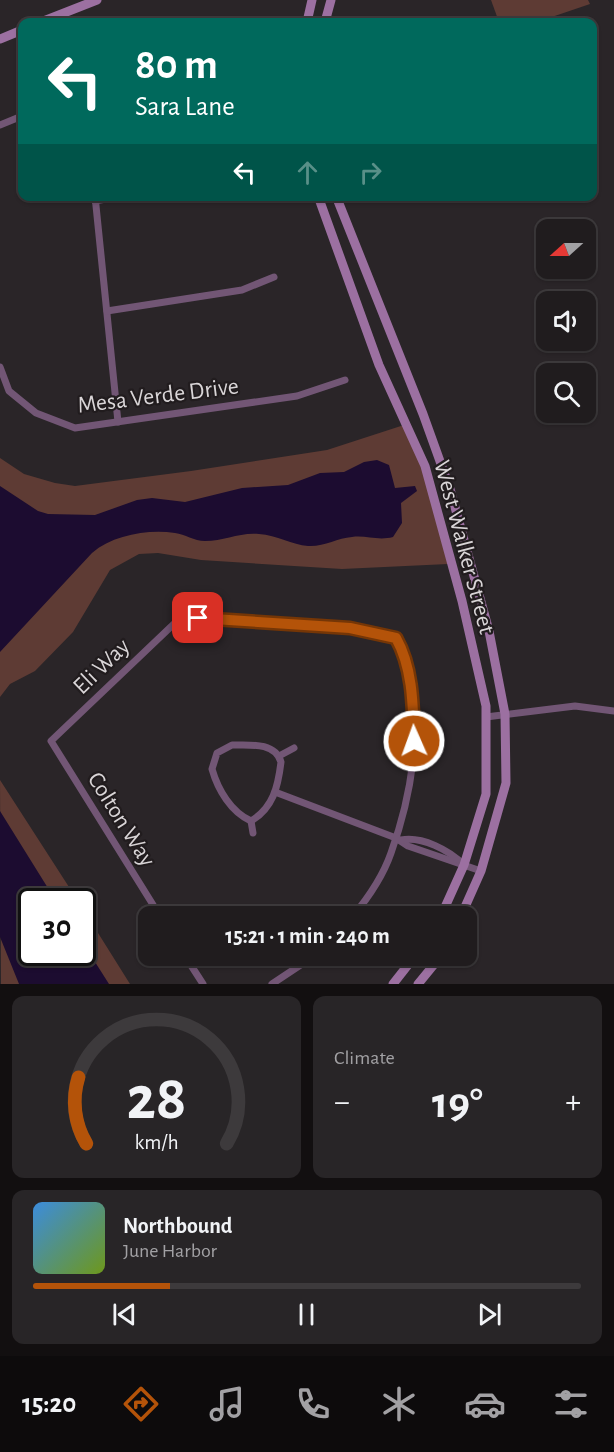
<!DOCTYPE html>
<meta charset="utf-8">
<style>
:root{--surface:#201c1e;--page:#282527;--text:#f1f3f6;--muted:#a2a1a4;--line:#3d3a3c;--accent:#b45309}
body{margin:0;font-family:"Alegreya Sans",sans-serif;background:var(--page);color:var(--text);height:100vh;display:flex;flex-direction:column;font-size:22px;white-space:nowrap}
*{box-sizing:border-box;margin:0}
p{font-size:20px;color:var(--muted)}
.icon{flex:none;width:33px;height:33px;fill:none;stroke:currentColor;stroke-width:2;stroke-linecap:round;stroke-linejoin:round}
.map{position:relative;height:984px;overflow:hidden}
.sheet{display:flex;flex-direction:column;gap:12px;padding:12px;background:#120f10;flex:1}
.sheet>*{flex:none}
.guide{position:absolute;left:18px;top:18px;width:579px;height:183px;border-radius:12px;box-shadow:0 2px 4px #0004,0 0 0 2px var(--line);background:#00695c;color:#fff;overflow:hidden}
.needle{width:39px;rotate:249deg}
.tools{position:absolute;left:536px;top:219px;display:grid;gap:12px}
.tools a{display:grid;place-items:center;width:60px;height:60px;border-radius:12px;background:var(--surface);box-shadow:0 2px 4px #0004,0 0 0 2px var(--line);font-size:30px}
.speed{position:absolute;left:18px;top:888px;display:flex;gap:12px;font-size:30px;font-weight:700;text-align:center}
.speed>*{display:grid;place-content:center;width:78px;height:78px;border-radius:50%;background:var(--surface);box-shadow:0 2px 4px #0004,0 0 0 2px var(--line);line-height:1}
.speed .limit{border:3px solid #111;border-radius:9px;background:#fff;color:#111}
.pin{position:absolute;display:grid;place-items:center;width:51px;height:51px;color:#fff;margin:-26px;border-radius:12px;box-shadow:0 3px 9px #0006}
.me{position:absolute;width:66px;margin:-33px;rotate:358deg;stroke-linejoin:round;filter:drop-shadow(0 0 4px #0008)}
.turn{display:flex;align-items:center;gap:21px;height:126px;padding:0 18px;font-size:27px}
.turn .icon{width:78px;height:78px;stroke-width:2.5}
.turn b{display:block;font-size:42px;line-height:51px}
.lanes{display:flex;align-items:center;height:57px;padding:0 18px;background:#0003;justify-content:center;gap:30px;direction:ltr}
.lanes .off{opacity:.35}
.big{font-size:45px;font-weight:600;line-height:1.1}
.sheet .tile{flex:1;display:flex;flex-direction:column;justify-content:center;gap:9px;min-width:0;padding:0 21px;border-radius:12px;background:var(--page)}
.sheet .dial{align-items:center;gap:0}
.dial svg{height:156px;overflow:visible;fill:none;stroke:var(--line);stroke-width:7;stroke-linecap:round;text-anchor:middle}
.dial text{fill:var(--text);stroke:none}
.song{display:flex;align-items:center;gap:18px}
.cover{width:72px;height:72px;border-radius:9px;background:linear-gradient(135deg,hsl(210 70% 55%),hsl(80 70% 35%))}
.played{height:6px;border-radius:3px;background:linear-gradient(90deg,var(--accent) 25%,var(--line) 25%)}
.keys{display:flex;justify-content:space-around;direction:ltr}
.heat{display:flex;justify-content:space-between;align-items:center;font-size:33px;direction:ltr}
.sheet .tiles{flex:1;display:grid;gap:12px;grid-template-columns:1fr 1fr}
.tile:last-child{grid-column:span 2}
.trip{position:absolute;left:138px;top:906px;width:339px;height:60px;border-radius:12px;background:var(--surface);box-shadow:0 2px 4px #0004,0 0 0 2px var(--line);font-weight:600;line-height:60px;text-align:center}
.menu{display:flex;height:96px;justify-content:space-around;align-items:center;background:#0d0b0c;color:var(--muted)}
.menu .icon{width:42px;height:42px}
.menu .selected{color:var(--accent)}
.menu b{font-size:27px;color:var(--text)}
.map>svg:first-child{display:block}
.green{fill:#5e3b34}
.water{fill:#1c0c30}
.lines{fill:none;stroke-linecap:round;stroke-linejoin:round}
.street{stroke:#725675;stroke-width:7}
.secondary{stroke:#9c70a1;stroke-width:9}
.route-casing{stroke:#753606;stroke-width:15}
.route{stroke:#b45309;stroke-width:10}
.labels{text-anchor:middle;stroke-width:4.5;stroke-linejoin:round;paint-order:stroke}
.street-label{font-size:24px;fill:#d9d5d7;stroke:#211c1e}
</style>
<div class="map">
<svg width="614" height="984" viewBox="0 0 614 984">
<rect width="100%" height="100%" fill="#2a2528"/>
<g class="green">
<path d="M491 0H588L590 4 537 22H499Z"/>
<path d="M404 425 421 465 448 564 342 569 201 560 158 553 139 554 110 570 73 632 35 671 10 684 0 697V458L24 474 55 483 75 486 191 471 327 450Z"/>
<path d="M0 780 78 901 32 902V952H82L83 909 130 984H1Z"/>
</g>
<g class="water">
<path d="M377 460 389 465 395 488 415 486 417 491 401 503 402 523 393 537C378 541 366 535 352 537 337 538 324 547 308 546 292 545 277 535 259 534 240 532 224 541 205 541 194 541 185 534 175 533 148 529 113 535 92 553L0 652V486L38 511 48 514 95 515 137 500 152 498 185 502 242 488 288 485 320 473 344 472 364 462Z"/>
<path d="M0 811 56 901 32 902V952H82L83 943 109 984H19L0 937Z"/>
</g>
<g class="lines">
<g class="street">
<path d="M0 125 22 116"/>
<path d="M95 196 118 422"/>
<path d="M95 201 122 196"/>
<path d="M107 311 242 290 274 277"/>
<path d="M0 367 9 391 36 413 75 428 297 396 345 380"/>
<path d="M486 717 575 706 614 711"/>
<path d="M232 745C250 745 275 742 281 762 278 787 273 808 251 821 231 812 218 790 212 769L217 753Z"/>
<path d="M279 756 294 748"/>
<path d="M275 792 396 838 408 846 481 871"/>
<path d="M251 821 253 833"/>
<path d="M401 840C422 836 449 850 464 865"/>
<path d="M160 916 51 741 178 620 198 618 381 633 396 637C430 697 413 792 391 853 383 876 368 898 353 916"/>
<path d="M185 956 203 984"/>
<path d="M272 984 314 956"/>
</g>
<g class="secondary">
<path d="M41 22 97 0"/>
<path d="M307 22 312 0"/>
<path d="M325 22 331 0"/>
<path d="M0 39 22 30"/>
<path d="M318 196 379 365 425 466 462 601 486 706V794L464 865 441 916"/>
<path d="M336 196 423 414 450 489 489 631 505 714 506 783 481 871 461 916"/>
<path d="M393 984 415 956"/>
<path d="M418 984 441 956"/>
</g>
</g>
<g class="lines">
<g class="route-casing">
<path id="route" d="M198 618 350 628 396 638C413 668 413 706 414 741"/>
</g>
<use href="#route" class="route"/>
</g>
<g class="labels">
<g class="street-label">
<text transform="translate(158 395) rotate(-7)" y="8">Mesa Verde Drive</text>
<text transform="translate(465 547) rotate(75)" y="8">West Walker Street</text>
<text transform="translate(101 666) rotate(-44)" y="8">Eli Way</text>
<text transform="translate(122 819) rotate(58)" y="8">Colton Way</text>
</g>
</g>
</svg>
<div class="tools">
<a><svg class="needle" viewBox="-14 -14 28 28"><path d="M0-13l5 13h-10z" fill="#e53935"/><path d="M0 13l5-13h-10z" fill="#a2a1a4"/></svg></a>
<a><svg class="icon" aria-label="sound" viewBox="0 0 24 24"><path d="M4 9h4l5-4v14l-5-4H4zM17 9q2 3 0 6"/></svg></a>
<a><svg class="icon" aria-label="search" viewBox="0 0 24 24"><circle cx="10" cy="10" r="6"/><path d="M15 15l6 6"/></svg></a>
</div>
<div class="speed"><div class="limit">30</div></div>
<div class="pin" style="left:198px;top:618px;background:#d93025"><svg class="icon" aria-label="arrive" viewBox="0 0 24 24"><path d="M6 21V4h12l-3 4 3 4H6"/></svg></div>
<svg class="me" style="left:414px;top:741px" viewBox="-20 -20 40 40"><circle r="17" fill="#b45309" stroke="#fff" stroke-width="3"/><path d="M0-11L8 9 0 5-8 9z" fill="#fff"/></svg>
<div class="trip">15:21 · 1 min · 240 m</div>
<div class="guide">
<div class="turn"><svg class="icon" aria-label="left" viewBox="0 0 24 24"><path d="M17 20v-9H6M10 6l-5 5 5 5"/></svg><div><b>80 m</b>Sara Lane</div></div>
<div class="lanes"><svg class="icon" aria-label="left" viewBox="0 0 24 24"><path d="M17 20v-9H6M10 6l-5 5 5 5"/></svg><svg class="icon off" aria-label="ahead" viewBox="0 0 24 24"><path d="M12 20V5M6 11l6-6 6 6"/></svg><svg class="icon off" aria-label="right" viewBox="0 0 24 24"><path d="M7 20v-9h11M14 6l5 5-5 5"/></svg></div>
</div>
</div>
<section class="sheet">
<div class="tiles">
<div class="tile dial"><svg viewBox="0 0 100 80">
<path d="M14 69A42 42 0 1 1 86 69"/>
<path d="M14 69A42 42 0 0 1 10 35" stroke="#b45309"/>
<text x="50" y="56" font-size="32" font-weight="700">28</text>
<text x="50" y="72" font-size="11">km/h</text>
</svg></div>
<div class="tile"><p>Climate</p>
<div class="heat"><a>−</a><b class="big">19°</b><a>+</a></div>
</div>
<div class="tile">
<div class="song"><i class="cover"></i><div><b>Northbound</b><p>June Harbor</p></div></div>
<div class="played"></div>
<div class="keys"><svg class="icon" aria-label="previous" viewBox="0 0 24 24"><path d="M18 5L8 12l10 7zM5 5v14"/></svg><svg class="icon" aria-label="pause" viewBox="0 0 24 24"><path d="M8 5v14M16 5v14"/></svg><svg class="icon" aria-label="next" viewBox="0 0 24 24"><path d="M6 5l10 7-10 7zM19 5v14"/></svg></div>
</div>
</div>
</section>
<nav class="menu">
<b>15:20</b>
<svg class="icon selected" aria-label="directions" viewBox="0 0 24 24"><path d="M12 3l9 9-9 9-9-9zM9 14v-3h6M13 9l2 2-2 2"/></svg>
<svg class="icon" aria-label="music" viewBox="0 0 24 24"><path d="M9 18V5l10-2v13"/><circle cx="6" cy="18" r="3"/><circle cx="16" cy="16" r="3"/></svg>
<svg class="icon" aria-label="phone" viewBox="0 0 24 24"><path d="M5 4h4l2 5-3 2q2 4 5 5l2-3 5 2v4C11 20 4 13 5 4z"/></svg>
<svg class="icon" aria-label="climate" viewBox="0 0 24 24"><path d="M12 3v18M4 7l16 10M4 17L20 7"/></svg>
<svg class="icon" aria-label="car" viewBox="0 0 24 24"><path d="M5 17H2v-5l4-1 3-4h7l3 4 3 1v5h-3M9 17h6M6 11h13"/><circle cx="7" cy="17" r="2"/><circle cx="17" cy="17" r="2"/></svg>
<svg class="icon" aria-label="filters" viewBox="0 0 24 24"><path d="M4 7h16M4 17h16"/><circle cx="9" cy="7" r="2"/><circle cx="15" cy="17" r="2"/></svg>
</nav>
